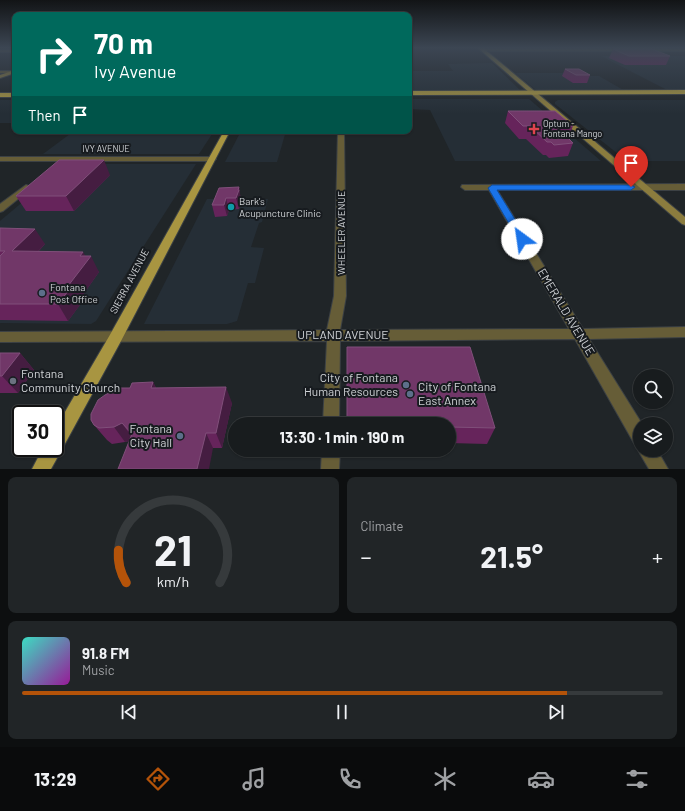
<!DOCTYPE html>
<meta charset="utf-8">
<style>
:root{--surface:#181c1e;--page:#212527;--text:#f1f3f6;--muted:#9fa1a4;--line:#363a3c;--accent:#b45309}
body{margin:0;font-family:Barlow,sans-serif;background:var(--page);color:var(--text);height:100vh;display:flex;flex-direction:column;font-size:15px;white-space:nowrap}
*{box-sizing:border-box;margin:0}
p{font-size:13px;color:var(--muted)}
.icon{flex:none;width:22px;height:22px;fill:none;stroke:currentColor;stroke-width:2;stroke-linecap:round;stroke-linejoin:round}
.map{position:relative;height:469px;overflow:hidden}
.details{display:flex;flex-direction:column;gap:8px;padding:8px;background:#0d0f10;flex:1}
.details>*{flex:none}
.banner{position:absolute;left:12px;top:12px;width:400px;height:122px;border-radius:8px;box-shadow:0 1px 3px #0004,0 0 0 1px var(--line);background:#00695c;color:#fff;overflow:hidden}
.buttons{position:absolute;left:633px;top:369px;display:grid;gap:8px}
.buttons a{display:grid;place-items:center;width:40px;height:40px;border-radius:50%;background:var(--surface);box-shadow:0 1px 3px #0004,0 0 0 1px var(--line);font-size:20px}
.speed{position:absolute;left:12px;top:405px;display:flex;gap:8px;font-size:20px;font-weight:700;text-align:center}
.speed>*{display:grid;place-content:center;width:52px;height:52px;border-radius:50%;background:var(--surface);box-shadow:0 1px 3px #0004,0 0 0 1px var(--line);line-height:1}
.speed .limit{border:2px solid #111;border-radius:6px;background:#fff;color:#111}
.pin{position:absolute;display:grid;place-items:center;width:34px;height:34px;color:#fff;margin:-41px -17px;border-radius:50% 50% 50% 0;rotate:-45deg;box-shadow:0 0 4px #0007}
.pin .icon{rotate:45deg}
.me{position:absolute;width:44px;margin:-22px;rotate:329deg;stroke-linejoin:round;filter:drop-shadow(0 0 3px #0008)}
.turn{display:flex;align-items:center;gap:14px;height:84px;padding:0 16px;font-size:18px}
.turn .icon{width:52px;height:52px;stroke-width:2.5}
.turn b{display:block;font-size:28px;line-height:34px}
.then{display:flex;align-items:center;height:38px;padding:0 16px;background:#0003;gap:8px;font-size:15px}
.big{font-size:30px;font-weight:700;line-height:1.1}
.details .tile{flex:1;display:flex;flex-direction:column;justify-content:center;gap:6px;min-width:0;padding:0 14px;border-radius:8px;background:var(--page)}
.details .dial{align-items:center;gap:0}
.dial svg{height:104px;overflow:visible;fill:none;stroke:var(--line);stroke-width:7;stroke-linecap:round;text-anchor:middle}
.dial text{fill:var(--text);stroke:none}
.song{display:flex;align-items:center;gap:12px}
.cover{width:48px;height:48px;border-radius:6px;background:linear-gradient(135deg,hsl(170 70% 55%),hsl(300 70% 35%))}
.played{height:4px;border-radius:2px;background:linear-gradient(90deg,var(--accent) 85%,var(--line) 85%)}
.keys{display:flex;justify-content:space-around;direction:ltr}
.heat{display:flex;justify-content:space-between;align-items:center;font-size:22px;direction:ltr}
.details .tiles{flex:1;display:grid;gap:8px;grid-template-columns:1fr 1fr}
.tile:last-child{grid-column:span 2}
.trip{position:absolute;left:228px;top:417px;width:228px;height:40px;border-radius:20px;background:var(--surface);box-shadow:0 1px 3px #0004,0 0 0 1px var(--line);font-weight:700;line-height:40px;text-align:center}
.tabs{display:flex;height:64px;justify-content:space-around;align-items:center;background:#0a0b0c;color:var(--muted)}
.tabs .icon{width:28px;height:28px}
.tabs .active{color:var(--accent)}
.tabs b{font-size:18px;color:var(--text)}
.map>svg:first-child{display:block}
.built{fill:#252e36}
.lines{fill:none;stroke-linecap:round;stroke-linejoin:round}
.street-casing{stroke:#3c4144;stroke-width:2}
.secondary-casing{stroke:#3c4144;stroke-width:2}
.primary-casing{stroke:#3c4144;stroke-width:2}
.street{fill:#665d37;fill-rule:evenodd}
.secondary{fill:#8b7c3e;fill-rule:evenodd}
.primary{fill:#a89541;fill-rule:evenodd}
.wall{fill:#66245b}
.shaded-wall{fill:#451d41}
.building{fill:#713768;stroke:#804f7a}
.route{fill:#1a73e8;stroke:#114b97}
.health-dot{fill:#e0444e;stroke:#171b1f;stroke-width:1.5}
.culture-dot{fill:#0f9aa8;stroke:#171b1f;stroke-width:1.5}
.service-dot{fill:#5c6f8a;stroke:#171b1f;stroke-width:1.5}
.worship-dot{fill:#6b7280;stroke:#171b1f;stroke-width:1.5}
.labels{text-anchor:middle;stroke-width:4;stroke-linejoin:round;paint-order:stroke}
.far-poi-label{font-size:9px;fill:#d0d3d6;stroke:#171b1f;text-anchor:start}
.far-street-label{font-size:9px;fill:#d0d3d6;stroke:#171b1f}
.poi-label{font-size:10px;fill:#d0d3d6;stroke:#171b1f;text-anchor:start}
.street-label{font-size:10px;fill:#d0d3d6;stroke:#171b1f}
.near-street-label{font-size:12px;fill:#d0d3d6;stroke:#171b1f}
.near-poi-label{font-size:12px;fill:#d0d3d6;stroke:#171b1f;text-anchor:start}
</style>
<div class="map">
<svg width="685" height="469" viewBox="0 0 685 469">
<rect width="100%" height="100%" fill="#202528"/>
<g class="built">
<path d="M601 56H685V90H667Z"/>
<path d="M492 63 520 90H409V71H453L448 64Z"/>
<path d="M515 73H573L578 76H599L625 91H540L536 90Z"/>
<path d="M409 99H529L601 161H455L430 110 409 109Z"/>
<rect x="0" y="100" width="15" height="23"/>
<path d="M558 100H685V161H627L555 104V102Z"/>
<path d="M74 131H214L199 154H43Z"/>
<path d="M241 131H286L277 162H225Z"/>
<path d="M68 164H196L96 321 91 324 0 323V221Z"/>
<path d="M207 199H268L262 222 259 223 251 247 264 248 255 283H248L237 321 227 324H144Z"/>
</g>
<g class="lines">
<g class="street-casing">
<g id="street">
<path d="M482 49H685V51H481Z"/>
<rect x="0" y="50" width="15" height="2"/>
<rect x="0" y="71" width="15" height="2"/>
<path d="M338 131H344L346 296 340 330 569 329 489 190H465L461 187 462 185 685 184V190H497L583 329 685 327V337L589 339 642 424H640V445L634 443 575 339 340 341 339 424H323L327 341 0 342V332L327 330 334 296Z"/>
<path d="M0 157H212L216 159 212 161H0Z"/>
<path d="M26 185 29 186 30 188 29 190 3 211 0 212V204Z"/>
<path d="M640 446V450H657L668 469H649L638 450Z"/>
<path d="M322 450H340L339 469H321Z"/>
</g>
</g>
<g class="secondary-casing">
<g id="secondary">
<path d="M478 48H483L685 217V225L682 224Z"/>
<path d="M15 70V73L0 78V75Z"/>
</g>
</g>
<g class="primary-casing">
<g id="primary">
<path d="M685 90V94L409 95V91Z"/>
<rect x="0" y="93" width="15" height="4"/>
<path d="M224 131H230L121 341 61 451 51 469H32L43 448H55V429L111 333Z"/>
</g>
</g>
<use href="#street" class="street"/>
<use href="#secondary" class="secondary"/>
<use href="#primary" class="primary"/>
</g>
<g class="wall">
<path d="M613 49 670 56 666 65H625L609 58Z"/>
<path d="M565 69 590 75 587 83H573L562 76Z"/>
<path d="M508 111 573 126 568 138 573 143 568 156 549 158 546 155H543L526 139H519L505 123Z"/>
<path d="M110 175 74 211H26L16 196Z"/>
<path d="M239 187 241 201 239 209 229 210 227 216 215 217 212 205Z"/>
<path d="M0 228 45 244 38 252 86 256 99 272 80 299 82 302 68 321 0 320Z"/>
<path d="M0 353H20L34 370 18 393H0Z"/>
<path d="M153 382 156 388 232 403 222 448H213L129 441 125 442 112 444 107 440 94 425 130 388Z"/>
<path d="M449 424 495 428 487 444 449 443Z"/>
</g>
<g class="shaded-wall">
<path d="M104 160 110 175 74 211 66 196Z"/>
<path d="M239 187 241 201 239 209 236 198Z"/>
<path d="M226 198 229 210 227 216 224 205Z"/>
<path d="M35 229 45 244 23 267 12 251Z"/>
<path d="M83 252 88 260 91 256 99 272 80 299 82 302 68 321 58 304 68 286 80 256Z"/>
<path d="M20 353 34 370 18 393 2 376Z"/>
<path d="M153 382 162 399 151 388Z"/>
<path d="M226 387 232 403 222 448 216 433Z"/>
<path d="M122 423 133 439 125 442 114 427Z"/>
<path d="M206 433 213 448 209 469H197Z"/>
</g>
<g class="building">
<path d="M613 49H652L670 56H629Z"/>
<path d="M565 69H579L590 75H576Z"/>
<path d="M508 111H555L573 126H556L573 143 554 145 551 142H547L530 126H523Z"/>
<path d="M59 160H104L66 196H16Z"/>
<path d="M239 187 238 190H239L236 198H226L224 205H212L219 188Z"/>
<path d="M0 228 35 229 12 251 83 252 80 256H91L68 286H72L58 304H0V256L5 251H0Z"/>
<path d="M347 347H470L495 428 449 427V424H347Z"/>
<path d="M0 353H20L2 376H0Z"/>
<path d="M153 382 151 388 226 387 216 433H206L197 469H118L132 434 122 423 114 427 99 428 94 425 91 420V414L98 400 105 395 119 388H130L132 383Z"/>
</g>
<linearGradient id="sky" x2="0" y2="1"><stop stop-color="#121416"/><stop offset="0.42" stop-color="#3c4653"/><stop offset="1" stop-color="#3c4653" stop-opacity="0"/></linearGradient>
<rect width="685" height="114" fill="url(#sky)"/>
<path class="route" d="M492 185H631L635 187 631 190H497L527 239 522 242 518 239 488 188Z"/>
<path class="health-dot" d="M532 123h4v4h4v4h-4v4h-4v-4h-4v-4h4z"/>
<circle class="culture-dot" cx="231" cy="207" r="4"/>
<g class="service-dot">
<circle cx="42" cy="293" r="4"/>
<circle cx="406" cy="385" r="4"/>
<circle cx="410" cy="394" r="4"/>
<circle cx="180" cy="436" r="4"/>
</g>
<circle class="worship-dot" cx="13" cy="381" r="4"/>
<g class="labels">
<g class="far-poi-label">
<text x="543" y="127">Optum -<tspan x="543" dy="10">Fontana Mango</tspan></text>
</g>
<g class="far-street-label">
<text x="106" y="152">IVY AVENUE</text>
</g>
<g class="poi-label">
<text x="239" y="205">Bark's<tspan x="239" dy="12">Acupuncture Clinic</tspan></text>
<text x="50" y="291">Fontana<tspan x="50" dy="12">Post Office</tspan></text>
</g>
<g class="street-label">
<text transform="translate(341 233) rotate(-90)" y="4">WHEELER AVENUE</text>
<text transform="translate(129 281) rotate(-62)" y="4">SIERRA AVENUE</text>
</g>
<g class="near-street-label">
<text transform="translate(566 312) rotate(59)" y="4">EMERALD AVENUE</text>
<text x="343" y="339">UPLAND AVENUE</text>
</g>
<g class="near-poi-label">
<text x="21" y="378">Fontana<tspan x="21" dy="14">Community Church</tspan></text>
<text x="398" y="382" text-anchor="end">City of Fontana<tspan x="398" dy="14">Human Resources</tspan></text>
<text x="418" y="391">City of Fontana<tspan x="418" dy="14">East Annex</tspan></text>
<text x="172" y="433" text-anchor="end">Fontana<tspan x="172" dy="14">City Hall</tspan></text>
</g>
</g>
</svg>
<div class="buttons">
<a><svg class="icon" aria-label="search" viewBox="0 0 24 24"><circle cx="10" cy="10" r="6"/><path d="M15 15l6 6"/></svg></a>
<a><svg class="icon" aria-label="layers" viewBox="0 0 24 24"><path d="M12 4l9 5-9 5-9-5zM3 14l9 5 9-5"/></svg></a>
</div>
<div class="speed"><div class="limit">30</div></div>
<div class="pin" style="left:631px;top:187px;background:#d93025"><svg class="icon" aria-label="arrive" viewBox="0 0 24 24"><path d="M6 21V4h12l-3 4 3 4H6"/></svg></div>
<svg class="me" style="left:522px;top:239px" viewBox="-20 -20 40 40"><circle r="19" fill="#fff"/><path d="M0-13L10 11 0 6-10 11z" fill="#1a73e8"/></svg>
<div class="trip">13:30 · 1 min · 190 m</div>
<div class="banner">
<div class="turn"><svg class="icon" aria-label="right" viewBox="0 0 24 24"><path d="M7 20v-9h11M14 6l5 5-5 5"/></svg><div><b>70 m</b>Ivy Avenue</div></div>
<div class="then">Then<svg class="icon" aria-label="arrive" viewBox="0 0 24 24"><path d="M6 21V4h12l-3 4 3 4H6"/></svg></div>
</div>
</div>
<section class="details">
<div class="tiles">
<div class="tile dial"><svg viewBox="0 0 100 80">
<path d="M14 69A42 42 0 1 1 86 69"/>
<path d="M14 69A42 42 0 0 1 8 44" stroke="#b45309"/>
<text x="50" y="56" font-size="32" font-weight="700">21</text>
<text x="50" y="72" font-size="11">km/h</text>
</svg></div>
<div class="tile"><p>Climate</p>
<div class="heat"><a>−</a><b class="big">21.5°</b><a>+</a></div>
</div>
<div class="tile">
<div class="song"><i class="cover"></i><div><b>91.8 FM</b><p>Music</p></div></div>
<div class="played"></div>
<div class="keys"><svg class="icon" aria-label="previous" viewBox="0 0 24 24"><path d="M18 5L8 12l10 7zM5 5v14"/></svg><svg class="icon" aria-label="pause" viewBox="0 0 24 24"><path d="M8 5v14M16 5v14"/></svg><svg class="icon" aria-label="next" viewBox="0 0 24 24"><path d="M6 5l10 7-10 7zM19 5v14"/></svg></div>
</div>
</div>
</section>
<nav class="tabs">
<b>13:29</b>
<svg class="icon active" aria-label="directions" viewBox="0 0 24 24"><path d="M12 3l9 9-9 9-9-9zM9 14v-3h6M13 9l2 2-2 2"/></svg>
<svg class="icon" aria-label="music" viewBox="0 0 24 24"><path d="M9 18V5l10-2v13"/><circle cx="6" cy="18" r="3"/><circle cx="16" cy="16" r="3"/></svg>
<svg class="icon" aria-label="phone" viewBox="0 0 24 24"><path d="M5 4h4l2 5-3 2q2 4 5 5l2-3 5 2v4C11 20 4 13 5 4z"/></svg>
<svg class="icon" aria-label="climate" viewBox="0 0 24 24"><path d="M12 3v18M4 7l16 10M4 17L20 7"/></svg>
<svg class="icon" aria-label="car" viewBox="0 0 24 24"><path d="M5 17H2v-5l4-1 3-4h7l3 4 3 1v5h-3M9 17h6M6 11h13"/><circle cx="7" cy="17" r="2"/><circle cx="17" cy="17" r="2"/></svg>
<svg class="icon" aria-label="filters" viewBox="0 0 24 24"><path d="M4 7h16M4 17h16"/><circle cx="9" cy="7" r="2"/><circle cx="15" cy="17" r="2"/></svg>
</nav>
